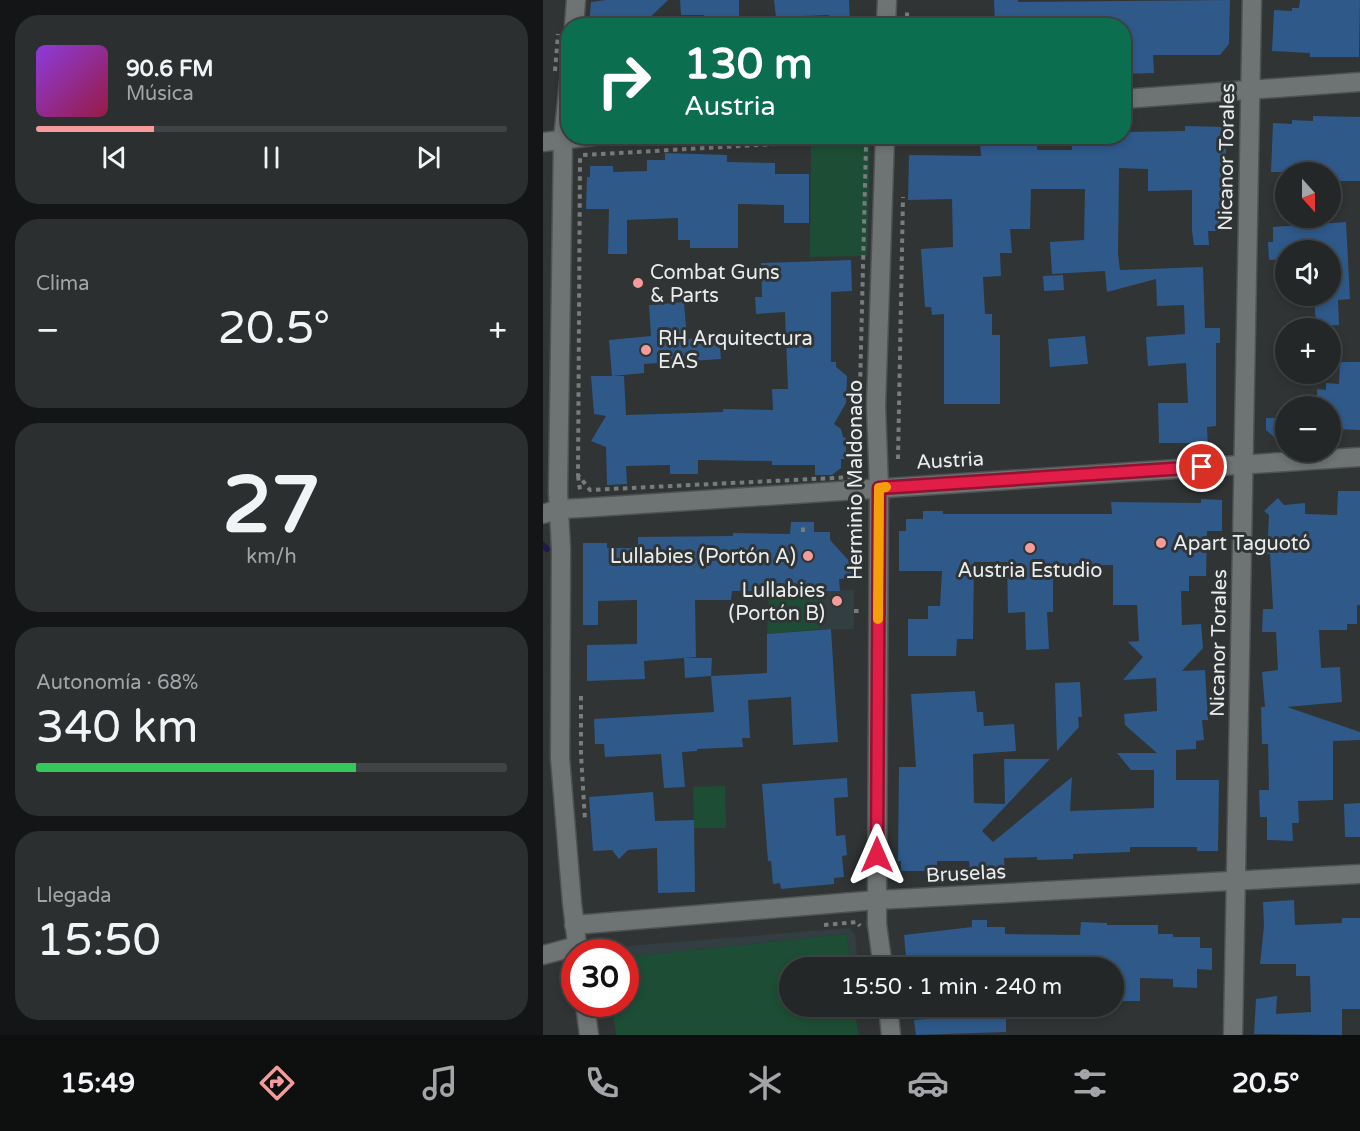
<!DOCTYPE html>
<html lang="es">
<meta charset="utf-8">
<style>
:root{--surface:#242728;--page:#2c2f30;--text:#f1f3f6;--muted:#a3a5a8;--line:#414445;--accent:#f59b9c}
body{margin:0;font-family:"Varela Round",sans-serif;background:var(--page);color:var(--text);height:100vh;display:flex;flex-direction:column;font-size:22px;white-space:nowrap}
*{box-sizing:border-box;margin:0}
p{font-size:20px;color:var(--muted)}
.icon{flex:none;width:33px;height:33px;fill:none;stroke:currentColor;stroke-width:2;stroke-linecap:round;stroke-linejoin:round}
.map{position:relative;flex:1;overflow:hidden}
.panel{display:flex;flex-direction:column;gap:15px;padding:15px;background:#141516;width:543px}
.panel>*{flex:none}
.hud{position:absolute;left:18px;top:18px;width:570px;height:126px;border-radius:24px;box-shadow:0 3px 9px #0003,0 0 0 2px var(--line);background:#0b6e4f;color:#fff;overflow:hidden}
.needle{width:39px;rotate:159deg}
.controls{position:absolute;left:732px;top:162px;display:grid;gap:12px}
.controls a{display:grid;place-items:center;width:66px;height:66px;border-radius:50%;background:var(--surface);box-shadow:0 3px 9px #0003,0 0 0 2px var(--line);font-size:30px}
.speed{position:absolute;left:18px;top:939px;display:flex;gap:12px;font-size:30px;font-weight:700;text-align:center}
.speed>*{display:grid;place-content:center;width:78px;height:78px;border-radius:50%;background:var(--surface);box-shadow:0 3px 9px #0003,0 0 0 2px var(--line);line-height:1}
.speed .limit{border:9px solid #d22;background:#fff;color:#111}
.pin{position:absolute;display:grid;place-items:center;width:51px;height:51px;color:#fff;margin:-26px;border:3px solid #fff;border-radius:50%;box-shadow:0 2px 6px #0007}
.me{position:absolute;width:66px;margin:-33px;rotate:0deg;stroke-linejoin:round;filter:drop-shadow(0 0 4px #0008)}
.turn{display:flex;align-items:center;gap:21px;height:126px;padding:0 24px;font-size:27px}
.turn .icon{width:78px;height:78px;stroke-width:2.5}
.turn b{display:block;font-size:42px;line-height:51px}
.big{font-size:45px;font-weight:600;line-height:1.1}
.panel .tile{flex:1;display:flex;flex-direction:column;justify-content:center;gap:9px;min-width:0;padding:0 21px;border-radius:24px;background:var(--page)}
.panel .dial{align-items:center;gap:0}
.dial b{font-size:78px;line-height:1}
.song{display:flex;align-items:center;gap:18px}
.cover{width:72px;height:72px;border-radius:9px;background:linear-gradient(135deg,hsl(270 70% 55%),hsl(340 70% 35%))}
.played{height:6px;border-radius:3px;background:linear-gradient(90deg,var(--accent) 25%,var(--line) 25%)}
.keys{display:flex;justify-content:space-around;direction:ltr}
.heat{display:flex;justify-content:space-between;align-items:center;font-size:33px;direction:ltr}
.charge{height:9px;border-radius:4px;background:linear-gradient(90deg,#34c759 68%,var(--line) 0)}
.trip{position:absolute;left:236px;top:957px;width:345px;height:60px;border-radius:30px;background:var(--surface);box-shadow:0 3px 9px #0003,0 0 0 2px var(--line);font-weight:600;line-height:60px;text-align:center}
.menu{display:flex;height:96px;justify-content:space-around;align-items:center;background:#0e1010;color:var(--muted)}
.menu .icon{width:42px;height:42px}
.menu .active{color:var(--accent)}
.menu b{font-size:27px;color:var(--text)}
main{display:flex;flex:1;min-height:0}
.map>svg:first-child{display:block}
.built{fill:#333e42}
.green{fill:#1d4d34}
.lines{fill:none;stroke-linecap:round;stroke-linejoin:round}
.stream{stroke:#20194d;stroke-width:6}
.building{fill:#2e5989}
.minor-casing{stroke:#4f5253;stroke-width:21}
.path{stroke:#787c7c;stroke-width:4;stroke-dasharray:4.5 4.5;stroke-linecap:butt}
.minor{stroke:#6e7374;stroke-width:18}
.route-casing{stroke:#92132f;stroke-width:15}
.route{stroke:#e11d48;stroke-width:10}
.slow{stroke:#f59e0b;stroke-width:10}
.poi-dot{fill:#f59b9c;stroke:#303435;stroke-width:2}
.labels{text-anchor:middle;stroke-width:6;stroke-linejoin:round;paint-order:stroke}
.street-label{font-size:20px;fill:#eaeded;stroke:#303435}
.poi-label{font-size:20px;fill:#eaeded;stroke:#303435;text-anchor:start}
</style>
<main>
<section class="panel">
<div class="tile">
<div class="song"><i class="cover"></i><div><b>90.6 FM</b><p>Música</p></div></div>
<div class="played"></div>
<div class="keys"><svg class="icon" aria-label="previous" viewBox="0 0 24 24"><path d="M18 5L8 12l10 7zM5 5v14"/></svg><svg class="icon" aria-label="pause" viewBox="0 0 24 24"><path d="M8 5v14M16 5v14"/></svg><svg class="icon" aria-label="next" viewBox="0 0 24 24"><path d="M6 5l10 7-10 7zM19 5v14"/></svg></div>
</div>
<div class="tile"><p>Clima</p>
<div class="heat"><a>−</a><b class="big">20.5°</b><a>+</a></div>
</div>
<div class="tile dial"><b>27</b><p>km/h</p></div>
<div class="tile"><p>Autonomía · 68%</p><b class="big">340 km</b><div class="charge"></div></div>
<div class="tile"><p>Llegada</p><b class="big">15:50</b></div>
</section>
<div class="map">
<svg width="817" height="1035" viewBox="0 0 817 1035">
<rect width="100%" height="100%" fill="#303435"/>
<g class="built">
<rect x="277" y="590" width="34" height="39"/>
<path d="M306 928 312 934 315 967H308L304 934 83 957 82 952H60V948Z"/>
</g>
<g class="green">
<path d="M268 137 324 136 327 139 324 256 267 257Z"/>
<path d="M277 590V629L224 634 226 591Z"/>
<path d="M182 786 183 828H151L150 787Z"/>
<path d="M304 934 308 967 246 968V1006L312 1007 315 1035H73L69 1004H82L83 957Z"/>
</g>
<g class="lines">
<path class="stream" d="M0 545 4 549"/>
</g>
<g class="building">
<path d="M63 0H125L98 26H46L48 2Z"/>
<path d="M137 0H196V22L161 23V15H138Z"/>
<path d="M231 0H306L307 26H286V15L233 17Z"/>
<path d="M451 0H475V2L687 0 686 44 677 55H610L611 73 580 74V26H452Z"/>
<path d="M757 0H817L816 57H767V53L729 51 731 10 749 11V8H756Z"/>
<path d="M770 116 817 117V181H788V172H728L730 123 749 124V120L770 121Z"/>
<path d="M642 126 683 127V231H665L666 245H651L649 231V190L605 191V169L576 168 575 254 577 270 660 267 662 328H677V343H673V426L664 427 665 447 647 448 646 443H616L615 403H645L643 363 605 366 603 337 642 334 641 305 614 306 613 279 564 292 562 271 509 274 507 242 541 240 542 189H488L487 229H467L469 253H457L458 276 440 277 442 314H449V335H457V404H401V314L389 315 388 307H382L378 249 410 247 409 199 365 200 366 155 438 156 437 141 470 140V146L494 145V150H529L528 136H580V132L642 131Z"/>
<path d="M122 153 184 155V162L232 163V174H266V223H241V205L195 204V248H147V240H135V218L84 220V254H65L66 209H43L44 177H47V166H70V172L104 171V160H122Z"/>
<path d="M803 222 807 299 795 300 796 325 773 326 771 296H788V250H742V259L726 260 725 242H730V227Z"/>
<path d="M308 260 309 291 288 292V362H293V367L304 376 303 403 291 424 298 429 300 437 303 438V459H298V468L289 475H272V465H229V461L155 460V474H127V465L83 466 84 484 64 485 63 447 48 441 63 416 51 414 48 376H81L83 415 180 412V409L230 410 229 389H245L242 312 213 314 212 297H219L218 263Z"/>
<path d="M520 275 521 290 501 291 500 276Z"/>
<path d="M141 302 144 339 176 337 178 359 101 364V373L69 376 66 340 108 336 106 305Z"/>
<path d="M542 336 545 364 507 367 505 339Z"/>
<path d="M797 362H817V430L794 429 795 412H788V406H774V389L783 390V383L796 384Z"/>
<path d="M723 418H742V447L723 430Z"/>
<path d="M795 491H817V605H814V624H804V630H776L778 668 797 667 799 702 744 707 817 732V740L790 741V800L755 801 756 823H749L750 841 724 840V817H717L716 790H726L725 744H719L718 707H722L719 672 735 670 733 632H719L720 609H730L727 554H724L726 515 721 511 735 498 741 505 762 503V514L794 515Z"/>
<path d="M658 499 679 500V531H664L663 576H646V591H638L639 625 658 624 660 648 639 671 662 670 665 720H659L661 740 653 741V749L633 750V780H676L675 851H654V847H587V852L530 854V859L494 860V857L461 858 462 874 427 875 426 861H394V871H358V861H355L356 767H373L368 694 432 691 434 712H440L441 726 471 724 473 751 430 754 431 803 462 804 461 759H507L439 831 450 842 529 777 527 811 611 808V770H588L574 753H614L582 725 581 714 614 711 613 678 580 680 600 657 585 642 596 641 594 605H570V565L534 566 535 574 510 573V612H504L506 649 483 650 482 612 465 613 464 562H431L430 639H414L413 656H365V619H385V606H397L399 571H356V531H363V519H380V511H400V514H569L568 502 658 503Z"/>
<path d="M248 522H271V532H287V540L308 563V578L296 579 297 591H189L188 600H152L153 657 101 661 102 679 44 681V645L94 644V600L55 601V625H40V543H64V548H95V537L190 536V533L247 534Z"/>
<path d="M288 629 295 742 250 745 248 697 205 700 207 738H199L200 747 154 749V751L139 752 142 787 121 788 118 754 62 757 61 744H52L51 719 171 712 168 676 224 673V634Z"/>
<path d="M141 658H169L168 676 142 678Z"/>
<path d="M537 682 539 717H535L536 727 514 751 512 683Z"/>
<path d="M304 778 305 797 291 798 293 836 302 835 304 855 299 856 301 877 291 878V884L238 889 237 883 230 884 228 861H225L219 784Z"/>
<path d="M110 792 112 821 151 820 152 892 115 893 114 848 85 850 76 859 69 850 50 851 46 797Z"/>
<path d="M817 803V837H802L801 804Z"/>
<path d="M751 900 752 925 799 923V918H817V1009H799V1035L711 1034 713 999 734 996 733 1014 768 1012 767 976H753V964H717L721 926 720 902Z"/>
<path d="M429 920H444V927H462V934L537 935 538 922 564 923V925H615V934H630V937H657V948H669V970L654 969V988L630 987V979L597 978V1001H570V968H364L361 935 429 927Z"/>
<path d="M443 1007H463V1032L373 1035 371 1020 443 1014Z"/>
</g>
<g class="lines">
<g class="minor-casing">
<g id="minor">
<path d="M31 26 33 0"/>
<path d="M343 26 344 0"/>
<path d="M26 82 20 139 18 282 15 492 18 549 17 758 29 903 35 952"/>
<path d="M580 99 817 82"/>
<path d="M0 142 51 136"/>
<path d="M0 514 17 509 38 508 817 457"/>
<path d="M31 925 334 900 817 874"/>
<path d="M0 955 34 946"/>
<path d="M340 968 334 924V900L336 488 333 406 342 136"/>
<path d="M42 1004 46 1035"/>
<path d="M345 1006 348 1035"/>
<path d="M690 1035 709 0"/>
</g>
</g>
<g class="path">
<path d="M364 26V11"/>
<path d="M12 71 15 34"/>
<path d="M320 139 323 144 315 471 311 477 47 490 35 475 37 158 40 155Z"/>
<path d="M355 459 360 197"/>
<path d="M35 476 37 490H39"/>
<path d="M260 532V526"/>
<path d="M311 611H318"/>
<path d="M38 696V755L42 820"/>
<path d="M281 925 314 922 317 926"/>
<path d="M21 967 25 999"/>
</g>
<use href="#minor" class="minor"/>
</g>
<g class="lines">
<g class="route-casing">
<path id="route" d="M334 855 336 488 659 467"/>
</g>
<use href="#route" class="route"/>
<path class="slow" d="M335 619 336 488 343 487"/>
</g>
<g class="poi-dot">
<circle cx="95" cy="283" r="6"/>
<circle cx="103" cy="350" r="6"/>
<circle cx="618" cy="543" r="6"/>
<circle cx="487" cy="548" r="6"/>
<circle cx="265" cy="556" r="6"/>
<circle cx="294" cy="601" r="6"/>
</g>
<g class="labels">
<g class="street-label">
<text transform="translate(683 157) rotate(-89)" y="7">Nicanor Torales</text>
<text transform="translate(407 460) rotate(-3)" y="7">Austria</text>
<text transform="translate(312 480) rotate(-90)" y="7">Herminio Maldonado</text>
<text transform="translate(675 643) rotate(-89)" y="7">Nicanor Torales</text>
<text transform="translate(423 873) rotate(-3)" y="7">Bruselas</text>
</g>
<g class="poi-label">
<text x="107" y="279">Combat Guns<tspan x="107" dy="23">&amp; Parts</tspan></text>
<text x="115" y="345">RH Arquitectura<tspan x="115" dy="23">EAS</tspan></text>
<text x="630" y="550">Apart Taguotó</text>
<text x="253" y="563" text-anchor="end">Lullabies (Portón A)</text>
<text x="487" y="577" text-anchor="middle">Austria Estudio</text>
<text x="282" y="597" text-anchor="end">Lullabies<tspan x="282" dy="23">(Portón B)</tspan></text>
</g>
</g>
</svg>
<div class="controls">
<a><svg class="needle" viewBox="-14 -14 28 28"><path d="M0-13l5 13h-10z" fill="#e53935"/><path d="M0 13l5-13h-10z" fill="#a3a5a8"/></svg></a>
<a><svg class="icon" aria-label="sound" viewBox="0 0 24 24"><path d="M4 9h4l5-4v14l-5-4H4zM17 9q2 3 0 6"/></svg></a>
<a>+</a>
<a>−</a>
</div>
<div class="speed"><div class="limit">30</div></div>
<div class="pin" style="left:659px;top:467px;background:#d93025"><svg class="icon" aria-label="arrive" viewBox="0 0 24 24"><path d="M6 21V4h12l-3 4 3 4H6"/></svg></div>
<svg class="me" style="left:334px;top:855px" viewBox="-20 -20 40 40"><path d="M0-17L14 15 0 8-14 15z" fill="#e11d48" stroke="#fff" stroke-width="4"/></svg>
<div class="trip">15:50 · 1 min · 240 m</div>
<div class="hud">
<div class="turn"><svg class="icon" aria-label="right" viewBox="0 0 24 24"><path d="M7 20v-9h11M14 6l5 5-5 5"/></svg><div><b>130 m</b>Austria</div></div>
</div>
</div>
</main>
<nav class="menu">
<b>15:49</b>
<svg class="icon active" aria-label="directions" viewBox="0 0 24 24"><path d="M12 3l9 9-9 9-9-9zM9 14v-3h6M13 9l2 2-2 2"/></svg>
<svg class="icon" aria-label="music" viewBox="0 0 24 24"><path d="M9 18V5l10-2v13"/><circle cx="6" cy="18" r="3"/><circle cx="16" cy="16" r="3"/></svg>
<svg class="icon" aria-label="phone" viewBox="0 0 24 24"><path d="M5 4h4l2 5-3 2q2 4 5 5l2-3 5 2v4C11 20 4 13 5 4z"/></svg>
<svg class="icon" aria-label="climate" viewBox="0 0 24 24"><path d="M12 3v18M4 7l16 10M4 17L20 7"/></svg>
<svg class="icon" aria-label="car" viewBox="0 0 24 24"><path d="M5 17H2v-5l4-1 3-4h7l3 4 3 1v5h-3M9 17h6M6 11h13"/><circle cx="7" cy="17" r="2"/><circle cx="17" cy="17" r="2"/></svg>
<svg class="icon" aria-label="filters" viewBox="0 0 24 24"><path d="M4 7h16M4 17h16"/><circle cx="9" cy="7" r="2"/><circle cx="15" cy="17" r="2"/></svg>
<b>20.5°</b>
</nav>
